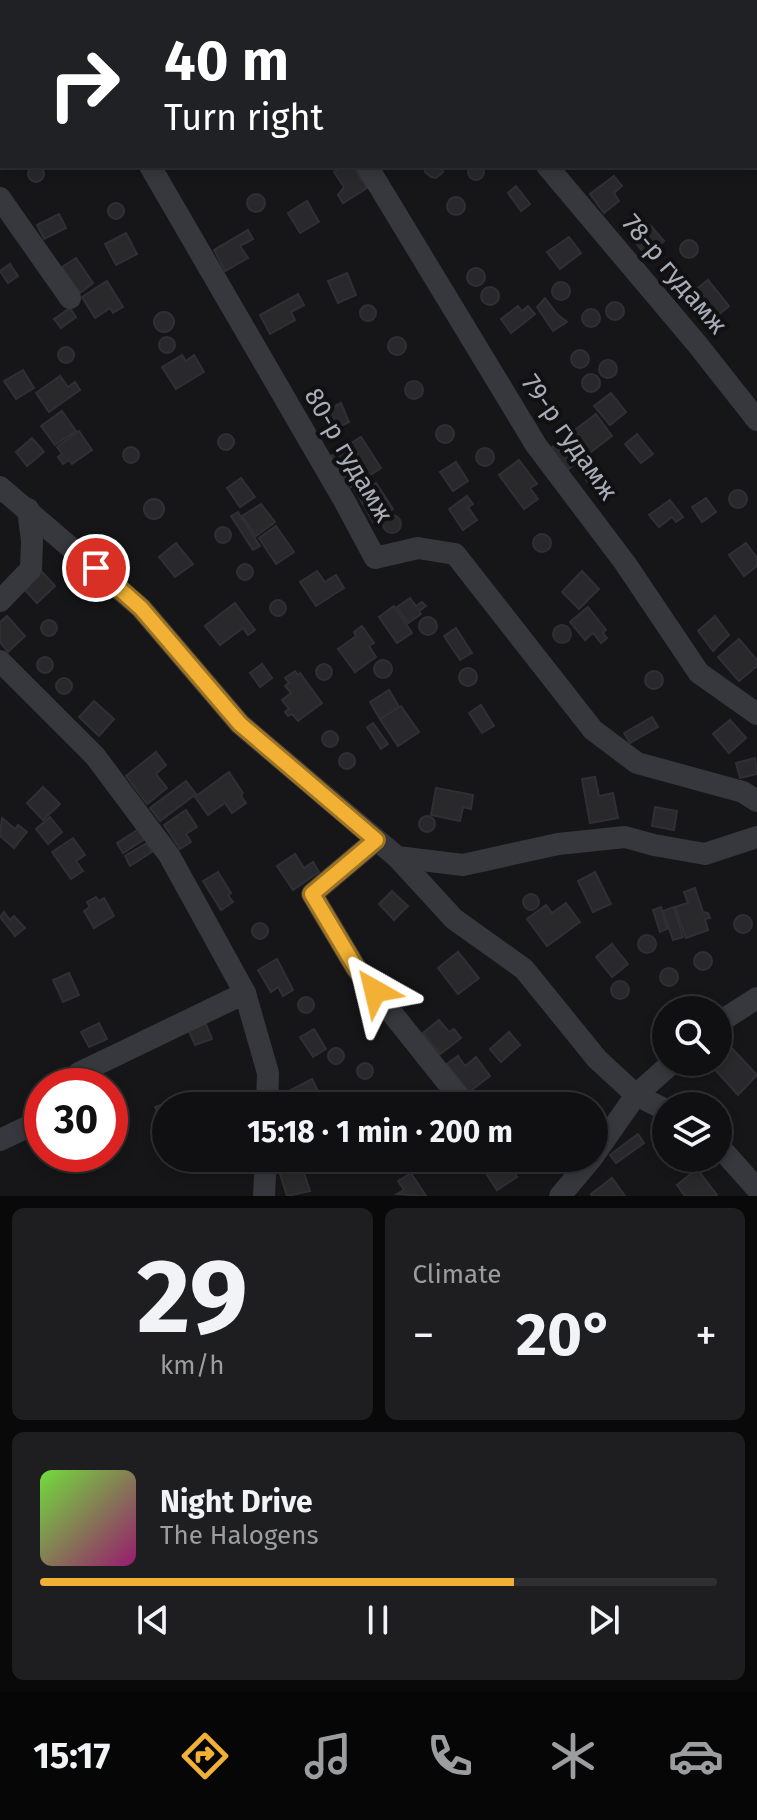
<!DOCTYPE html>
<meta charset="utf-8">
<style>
:root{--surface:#101012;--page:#1e1e20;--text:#f1f3f6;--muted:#9c9d9f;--line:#303032;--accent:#f2b134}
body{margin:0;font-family:"Fira Sans",sans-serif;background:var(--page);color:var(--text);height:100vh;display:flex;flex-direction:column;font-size:30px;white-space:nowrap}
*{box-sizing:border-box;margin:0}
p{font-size:26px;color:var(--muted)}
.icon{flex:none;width:44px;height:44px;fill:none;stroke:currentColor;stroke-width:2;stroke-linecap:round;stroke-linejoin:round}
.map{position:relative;height:1196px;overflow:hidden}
.panel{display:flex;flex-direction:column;gap:12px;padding:12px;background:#09090a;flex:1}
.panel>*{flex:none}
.hud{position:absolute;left:0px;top:0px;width:758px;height:168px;box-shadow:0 4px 12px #0003,0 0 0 2px var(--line);background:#202124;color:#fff;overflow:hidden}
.tools{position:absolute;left:652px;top:996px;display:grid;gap:16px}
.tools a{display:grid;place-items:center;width:80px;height:80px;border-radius:50%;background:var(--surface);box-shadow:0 4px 12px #0003,0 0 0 2px var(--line);font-size:40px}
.speed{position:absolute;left:24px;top:1068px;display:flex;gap:16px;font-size:40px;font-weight:700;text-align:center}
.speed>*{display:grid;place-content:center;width:104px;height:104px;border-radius:50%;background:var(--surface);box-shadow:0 4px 12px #0003,0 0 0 2px var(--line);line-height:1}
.speed .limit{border:12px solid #d22;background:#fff;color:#111}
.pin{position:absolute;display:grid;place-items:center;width:68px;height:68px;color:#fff;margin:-34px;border:4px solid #fff;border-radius:50%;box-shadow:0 2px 8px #0007}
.me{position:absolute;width:88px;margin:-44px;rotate:323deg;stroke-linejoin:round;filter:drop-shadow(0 0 6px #0008)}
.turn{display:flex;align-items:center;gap:28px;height:168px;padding:0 32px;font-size:36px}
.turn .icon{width:104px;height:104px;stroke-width:2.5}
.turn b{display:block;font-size:56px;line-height:68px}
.big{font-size:60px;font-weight:700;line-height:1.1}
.panel .widget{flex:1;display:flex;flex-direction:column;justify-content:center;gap:12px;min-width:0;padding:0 28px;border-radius:12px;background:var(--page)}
.panel .dial{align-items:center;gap:0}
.dial b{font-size:104px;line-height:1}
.song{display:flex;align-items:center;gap:24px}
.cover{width:96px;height:96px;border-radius:12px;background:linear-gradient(135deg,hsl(100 70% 55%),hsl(320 70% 35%))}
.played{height:8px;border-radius:4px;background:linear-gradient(90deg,var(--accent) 70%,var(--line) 70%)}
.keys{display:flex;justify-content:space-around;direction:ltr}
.heat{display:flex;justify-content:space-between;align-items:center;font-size:44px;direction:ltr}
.panel .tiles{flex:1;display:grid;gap:12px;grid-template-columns:1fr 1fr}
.widget:last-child{grid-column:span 2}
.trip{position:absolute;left:152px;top:1092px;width:456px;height:80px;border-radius:40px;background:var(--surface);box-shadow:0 4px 12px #0003,0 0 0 2px var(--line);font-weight:700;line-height:80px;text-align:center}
.dock{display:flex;height:128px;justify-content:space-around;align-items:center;background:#060607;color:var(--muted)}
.dock .icon{width:56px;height:56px}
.dock .active{color:var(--accent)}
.dock b{font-size:36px;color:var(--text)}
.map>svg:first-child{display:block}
.building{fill:#29292c;stroke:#303034;stroke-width:2}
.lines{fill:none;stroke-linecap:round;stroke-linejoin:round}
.minor{stroke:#37383d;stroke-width:22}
.route-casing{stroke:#9d7322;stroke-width:20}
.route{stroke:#f2b134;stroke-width:14}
.labels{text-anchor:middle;stroke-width:8;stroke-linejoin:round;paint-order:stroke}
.street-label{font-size:26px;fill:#a8adb8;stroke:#111113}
</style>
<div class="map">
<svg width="757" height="1196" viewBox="0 0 757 1196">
<rect width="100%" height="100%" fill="#161618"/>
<g class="building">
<circle cx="476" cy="172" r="8"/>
<path d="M343 166H353L367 188 343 203 338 195 344 187 334 172Z"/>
<path d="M425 166H442L443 172 436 178 431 177 425 172Z"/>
<circle cx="36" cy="174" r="8"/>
<path d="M614 176 622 186 614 193 619 201 604 213 590 194Z"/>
<path d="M516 186 530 204 521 211 508 193Z"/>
<circle cx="256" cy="203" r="9"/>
<circle cx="456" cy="206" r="9"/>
<path d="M307 201 319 222 300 233 288 213Z"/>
<circle cx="116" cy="211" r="8"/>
<path d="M59 214 66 228 44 239 37 225Z"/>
<path d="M649 224 664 241 647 256 631 238Z"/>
<path d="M248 230 253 239 240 246 248 258 225 271 214 250Z"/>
<path d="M126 233 137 254 116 265 105 244Z"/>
<path d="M569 237 581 253 560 269 547 252Z"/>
<circle cx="689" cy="249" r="9"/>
<path d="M76 258 93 283 80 293 62 267Z"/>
<path d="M10 264 18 276 8 283 0 271Z"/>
<circle cx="476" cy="277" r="9"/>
<path d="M347 273 356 295 338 303 328 281Z"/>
<path d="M708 280 729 306 713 319 708 313 703 316 688 296Z"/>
<path d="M107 281 123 307 113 313 110 308 95 318 82 297Z"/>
<circle cx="561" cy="291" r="9"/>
<circle cx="490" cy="296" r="9"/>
<path d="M298 294 304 305 291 312 295 320 270 334 260 315Z"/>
<path d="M545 298 557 314 567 322 553 331 537 307Z"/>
<circle cx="615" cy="311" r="9"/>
<circle cx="368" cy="313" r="8"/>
<path d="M518 306 522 311 528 306 535 314 511 333 501 319Z"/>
<path d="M70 308 76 317 61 328 54 319Z"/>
<circle cx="591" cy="318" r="9"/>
<circle cx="164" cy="322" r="10"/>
<circle cx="397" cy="346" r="9"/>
<circle cx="167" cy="345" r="8"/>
<circle cx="66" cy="355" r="8"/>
<circle cx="580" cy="359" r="9"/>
<path d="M182 355 186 361 194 355 204 372 176 389 162 367Z"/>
<circle cx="608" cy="369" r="9"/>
<path d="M23 370 34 388 16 399 4 381Z"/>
<circle cx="591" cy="383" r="9"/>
<path d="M60 376 68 387 75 382 80 390 49 412 36 393Z"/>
<circle cx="414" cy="390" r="9"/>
<path d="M611 393 626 412 610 425 594 406Z"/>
<path d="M341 403 349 422 329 432 320 414Z"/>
<path d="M62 411 76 431 55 445 41 426Z"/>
<path d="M596 414 612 436 567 470 551 448Z"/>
<circle cx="445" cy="434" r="9"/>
<path d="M79 431 92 450 72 464 69 460 63 464 58 457 62 454 57 447Z"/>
<path d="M637 434 653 454 641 463 625 444Z"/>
<circle cx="226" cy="442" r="8"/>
<path d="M361 437 381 468 351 487 331 456Z"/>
<path d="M32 438 44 452 27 466 16 452Z"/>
<circle cx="131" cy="455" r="8"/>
<circle cx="485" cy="457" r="9"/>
<path d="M519 460 537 484 530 488 538 499 524 509 499 475Z"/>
<path d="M456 462 468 481 453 491 440 472Z"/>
<path d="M593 464 608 482 596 492 581 474Z"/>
<path d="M241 478 255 497 240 507 227 488Z"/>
<path d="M364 482 368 488 376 483 393 509 373 522 354 488Z"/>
<circle cx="738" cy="499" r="9"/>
<path d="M467 496 473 504 468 507 477 520 463 530 449 509Z"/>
<path d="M706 498 716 512 702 522 692 507Z"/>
<circle cx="154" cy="509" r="10"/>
<path d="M670 500 683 517 676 522 672 517 659 527 649 515Z"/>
<path d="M261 504 275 522 256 536 242 516Z"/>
<path d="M238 512 260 546 253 550 231 516Z"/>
<circle cx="392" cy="524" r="9"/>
<path d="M276 526 294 552 276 564 259 538Z"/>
<circle cx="223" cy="535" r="8"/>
<circle cx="542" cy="543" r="9"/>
<path d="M176 543 193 564 175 577 159 557Z"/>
<path d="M746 543 757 558V566L744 576 729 555Z"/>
<circle cx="245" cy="572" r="8"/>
<path d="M41 571 55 586 37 603 23 588Z"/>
<path d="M317 571 325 582 336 575 344 588 316 606 300 582Z"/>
<path d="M582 571 599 589 579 609 562 592Z"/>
<path d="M410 598 416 606 422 602 426 606 419 611 421 614 408 623 397 607Z"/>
<circle cx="278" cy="608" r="8"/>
<path d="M235 603 255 630 248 635 243 628 220 645 205 626Z"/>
<path d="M394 606 412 633 397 643 379 617Z"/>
<path d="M588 607 606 630 603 633 607 638 601 643 593 633 585 640 570 622Z"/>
<path d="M7 616 25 636 8 652 0 642V622Z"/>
<path d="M715 616 729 635 713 651 698 631Z"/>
<circle cx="428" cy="626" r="9"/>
<circle cx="49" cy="628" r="8"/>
<circle cx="562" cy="634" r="9"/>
<path d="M362 626 374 643 369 646 376 657 355 672 338 649 356 636 354 632Z"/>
<path d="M456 628 472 653 460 660 444 636Z"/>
<path d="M739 639 757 660V666L739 681 718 657Z"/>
<circle cx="45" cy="665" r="8"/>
<circle cx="383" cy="669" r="9"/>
<circle cx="324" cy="672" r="8"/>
<path d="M262 664 272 678 260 687 250 673Z"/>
<circle cx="468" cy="677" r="9"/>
<path d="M295 671 298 675 300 673 322 703 298 721 292 714 288 716 285 712 289 709 282 700 291 693 285 686 289 683 285 678Z"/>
<circle cx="654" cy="680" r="9"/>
<circle cx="64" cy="686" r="8"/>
<path d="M389 690 399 707 380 719 370 702Z"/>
<path d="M94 701 114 719 99 736 79 717Z"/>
<path d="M481 705 494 726 482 733 469 713Z"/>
<path d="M401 706 419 732 398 746 380 719Z"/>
<path d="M652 717 658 727 630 743 624 733Z"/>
<path d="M730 720 746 738 729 753 713 734Z"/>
<path d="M373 723 388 744 381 749 367 727Z"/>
<circle cx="330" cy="739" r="8"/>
<path d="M156 752 166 765 156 774 167 788 147 804 126 776Z"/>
<circle cx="347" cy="761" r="8"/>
<path d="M755 758 757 774 740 778 736 763Z"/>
<path d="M229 772 243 793 241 796 246 803 232 813 225 803 208 815 195 797Z"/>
<path d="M595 777 599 796 613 793 618 818 590 823 582 779Z"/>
<path d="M186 781 196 794 160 821 150 808Z"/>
<path d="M43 787 60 804 43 820 27 803Z"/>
<path d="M436 788 473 795 471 809 463 807 460 821 431 815Z"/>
<path d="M655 807 677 811 674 830 652 826Z"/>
<path d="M186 810 197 827 186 834 191 842 180 849 164 825Z"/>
<circle cx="427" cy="824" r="8"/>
<path d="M50 817 62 832 48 844 36 829Z"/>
<path d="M2 818 15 829 18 825 27 832 14 848 0 836Z"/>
<path d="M139 829 145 839 123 853 117 843Z"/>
<path d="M73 838 85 855 76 861 83 871 71 879 52 852Z"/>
<path d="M147 843 152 852 130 866 125 856Z"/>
<path d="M295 854 304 868 313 862 319 872 293 890 277 866Z"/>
<path d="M218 872 231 893 228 895 233 902 221 910 203 881Z"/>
<path d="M595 872 611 904 593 912 578 881Z"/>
<path d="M695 888 703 912 708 913 710 918 705 919 708 930 686 938 675 907 688 903 684 892Z"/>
<path d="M392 891 408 906 394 920 379 904Z"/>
<circle cx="531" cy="902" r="8"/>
<path d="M96 897 99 901 104 898 114 916 94 928 84 911 90 907 87 902Z"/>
<path d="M566 903 580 922 547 946 527 919 546 905 552 913Z"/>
<path d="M661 907 667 929 660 932 653 910Z"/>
<path d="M674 907 683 937 673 940 663 911Z"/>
<path d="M4 912 10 920 14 916 25 928 15 936 0 917Z"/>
<circle cx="743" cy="924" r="9"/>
<circle cx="260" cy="931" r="8"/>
<circle cx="647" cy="944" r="9"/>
<path d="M612 944 628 964 612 977 596 957Z"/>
<path d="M458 952 479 978 458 994 438 968Z"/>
<circle cx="703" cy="961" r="9"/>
<path d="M277 959 293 990 283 996 278 987 271 992 258 970Z"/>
<circle cx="669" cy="977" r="9"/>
<path d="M69 973 79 995 63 1002 53 980Z"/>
<circle cx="620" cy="990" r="9"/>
<circle cx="306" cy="1005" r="8"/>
<path d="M439 1020 449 1032 454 1029 461 1038 440 1054 423 1033Z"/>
<path d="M205 1022 212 1039 195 1045 188 1029Z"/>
<path d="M99 1023 107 1039 89 1047 81 1032Z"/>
<path d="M314 1029 326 1049 313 1057 300 1037Z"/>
<path d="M509 1032 520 1045 501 1062 490 1049Z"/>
<path d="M724 1040 757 1075 738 1095 708 1062H718V1045Z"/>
<circle cx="336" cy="1056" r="8"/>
<path d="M458 1056 465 1066 476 1057 490 1076 469 1092 447 1064Z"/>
<circle cx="365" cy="1071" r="8"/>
<path d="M312 1079 321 1097 303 1106H297L289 1091Z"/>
<path d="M176 1099 179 1106H166V1116L160 1119 155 1107Z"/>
<path d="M638 1134 644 1143 616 1163 610 1155Z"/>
<path d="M483 1158H505L517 1177 497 1190 478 1161Z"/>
<path d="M302 1167 310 1191 287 1196 280 1174Z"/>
<path d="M697 1169 717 1195 716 1196H685L677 1185Z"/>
<path d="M411 1173 426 1196 397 1194 404 1190 398 1181Z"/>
<path d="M612 1178 625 1196H592L591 1194Z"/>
</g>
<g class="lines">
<g class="minor">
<path d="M54 0 55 2"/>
<path d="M276 0 277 2"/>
<path d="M422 0 423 2"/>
<path d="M667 0 669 2"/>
<path d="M756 94 757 95"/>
<path d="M150 166 345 502 375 558 418 548 455 554 593 730 637 763 743 792 757 801"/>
<path d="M367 166 536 445 625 563 699 673 757 714"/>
<path d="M547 166 697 344 757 420"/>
<path d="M0 198 70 298"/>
<path d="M0 487 141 608 240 724 397 857 463 865 558 844 625 837 654 845 705 854 757 837"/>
<path d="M0 601 31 569 32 541 28 509"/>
<path d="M0 661 95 756 169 855 245 993 268 1073 267 1106"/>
<path d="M376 840 312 894 356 968 466 1106"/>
<path d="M397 857 454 919 524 969 597 1059 636 1095 666 1110"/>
<path d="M718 1023 757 998"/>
<path d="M76 1086 79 1073 245 993"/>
<path d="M0 1140 42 1120"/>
<path d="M718 1145 757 1189"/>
<path d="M594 1155 636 1095 673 1062"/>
<path d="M264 1196 266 1158"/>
<path d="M560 1196 592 1158"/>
</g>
</g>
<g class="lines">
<g class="route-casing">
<path id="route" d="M96 568 141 608 240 724 376 840 312 894 356 968 375 991"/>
</g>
<use href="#route" class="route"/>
</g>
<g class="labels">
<g class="street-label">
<text transform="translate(675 274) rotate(50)" y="9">78-р гудамж</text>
<text transform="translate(570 437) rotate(55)" y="9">79-р гудамж</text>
<text transform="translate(349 455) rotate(60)" y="9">80-р гудамж</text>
</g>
</g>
</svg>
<div class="tools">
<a><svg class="icon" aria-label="search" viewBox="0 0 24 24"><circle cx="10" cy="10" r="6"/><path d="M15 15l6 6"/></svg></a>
<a><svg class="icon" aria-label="layers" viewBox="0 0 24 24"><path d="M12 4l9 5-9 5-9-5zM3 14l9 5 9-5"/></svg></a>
</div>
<div class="speed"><div class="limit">30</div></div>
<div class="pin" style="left:96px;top:568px;background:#d93025"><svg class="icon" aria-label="arrive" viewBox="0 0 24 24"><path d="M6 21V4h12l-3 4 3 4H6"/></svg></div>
<svg class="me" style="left:375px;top:991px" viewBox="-20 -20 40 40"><path d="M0-17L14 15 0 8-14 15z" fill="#f2b134" stroke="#fff" stroke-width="4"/></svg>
<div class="trip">15:18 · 1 min · 200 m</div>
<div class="hud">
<div class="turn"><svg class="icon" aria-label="right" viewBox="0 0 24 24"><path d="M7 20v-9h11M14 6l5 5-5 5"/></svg><div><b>40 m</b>Turn right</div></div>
</div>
</div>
<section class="panel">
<div class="tiles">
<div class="widget dial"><b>29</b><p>km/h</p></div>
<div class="widget"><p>Climate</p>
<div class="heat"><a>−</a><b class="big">20°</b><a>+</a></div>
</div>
<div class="widget">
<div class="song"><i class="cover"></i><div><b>Night Drive</b><p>The Halogens</p></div></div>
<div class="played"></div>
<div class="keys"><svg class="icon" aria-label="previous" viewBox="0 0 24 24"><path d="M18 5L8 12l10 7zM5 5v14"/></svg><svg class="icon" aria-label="pause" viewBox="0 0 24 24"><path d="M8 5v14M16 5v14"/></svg><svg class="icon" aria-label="next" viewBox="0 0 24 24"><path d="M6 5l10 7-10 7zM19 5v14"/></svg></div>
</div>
</div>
</section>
<nav class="dock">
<b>15:17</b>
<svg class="icon active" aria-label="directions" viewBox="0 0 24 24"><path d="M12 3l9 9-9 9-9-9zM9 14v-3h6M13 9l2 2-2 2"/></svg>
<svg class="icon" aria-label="music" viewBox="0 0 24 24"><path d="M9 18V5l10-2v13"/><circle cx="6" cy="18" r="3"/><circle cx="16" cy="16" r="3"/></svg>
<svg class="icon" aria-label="phone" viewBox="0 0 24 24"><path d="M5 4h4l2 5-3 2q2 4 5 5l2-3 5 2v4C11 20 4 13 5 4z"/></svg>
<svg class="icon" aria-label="climate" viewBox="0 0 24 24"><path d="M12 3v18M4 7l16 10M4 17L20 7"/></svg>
<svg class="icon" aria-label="car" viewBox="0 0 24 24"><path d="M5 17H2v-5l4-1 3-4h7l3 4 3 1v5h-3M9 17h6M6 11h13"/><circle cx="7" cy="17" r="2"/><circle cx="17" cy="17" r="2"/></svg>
</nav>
